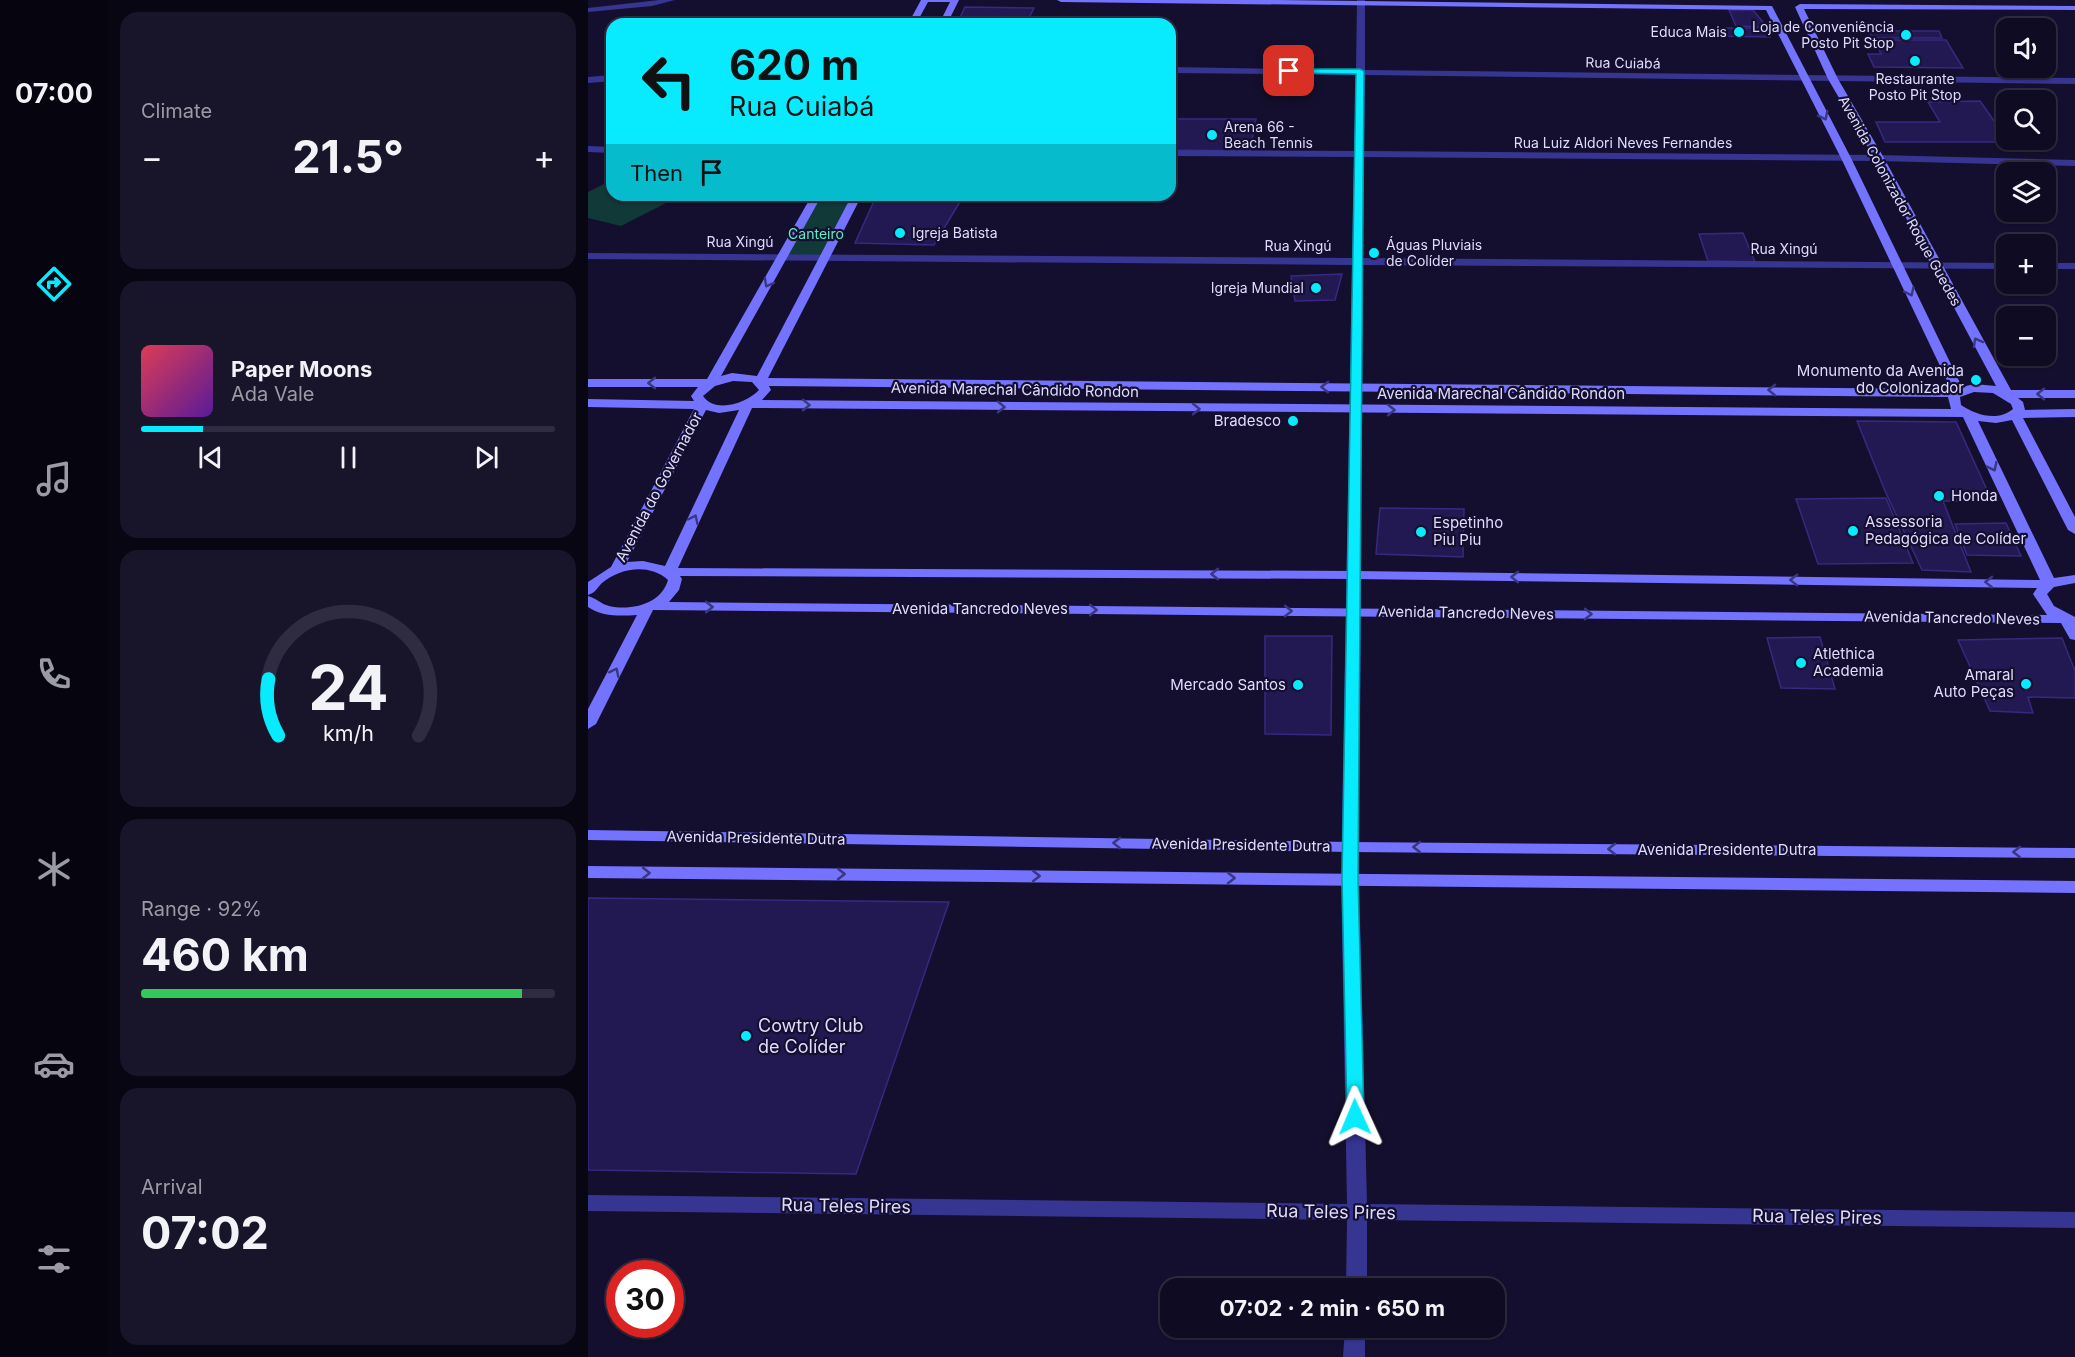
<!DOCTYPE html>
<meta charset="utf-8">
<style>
:root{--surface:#0f0b22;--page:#18142a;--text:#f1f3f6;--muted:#9b9ba5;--line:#2f2b40;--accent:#08ebff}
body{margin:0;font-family:Inter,sans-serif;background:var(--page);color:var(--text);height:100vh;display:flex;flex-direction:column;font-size:22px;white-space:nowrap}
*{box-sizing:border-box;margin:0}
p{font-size:20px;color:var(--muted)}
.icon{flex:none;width:33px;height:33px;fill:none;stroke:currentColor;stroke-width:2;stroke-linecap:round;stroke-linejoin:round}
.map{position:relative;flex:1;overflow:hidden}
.details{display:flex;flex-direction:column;gap:12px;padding:12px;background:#080613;width:480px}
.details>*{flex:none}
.hud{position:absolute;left:18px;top:18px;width:570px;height:183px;border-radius:18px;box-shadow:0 2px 4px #0004,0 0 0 2px var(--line);background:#08ebff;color:#111;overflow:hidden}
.fabs{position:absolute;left:1408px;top:18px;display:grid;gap:12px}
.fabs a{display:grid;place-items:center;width:60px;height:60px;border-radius:12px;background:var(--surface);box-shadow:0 2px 4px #0004,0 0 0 2px var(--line);font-size:30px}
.speed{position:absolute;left:18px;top:1260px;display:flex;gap:12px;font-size:30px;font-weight:700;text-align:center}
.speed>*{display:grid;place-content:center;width:78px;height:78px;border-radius:50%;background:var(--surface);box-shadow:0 2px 4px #0004,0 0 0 2px var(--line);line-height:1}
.speed .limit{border:9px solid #d22;background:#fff;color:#111}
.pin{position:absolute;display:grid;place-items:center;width:51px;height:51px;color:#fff;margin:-26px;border-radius:12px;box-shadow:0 3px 9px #0006}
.me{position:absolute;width:66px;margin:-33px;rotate:359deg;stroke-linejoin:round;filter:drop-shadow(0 0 4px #0008)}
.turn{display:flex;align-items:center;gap:21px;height:126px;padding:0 24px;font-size:27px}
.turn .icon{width:78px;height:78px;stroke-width:2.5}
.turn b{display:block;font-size:42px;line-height:51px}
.then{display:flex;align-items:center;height:57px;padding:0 24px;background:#0003;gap:12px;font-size:22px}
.big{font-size:45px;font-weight:700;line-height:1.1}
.details .widget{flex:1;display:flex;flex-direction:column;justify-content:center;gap:9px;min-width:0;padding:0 21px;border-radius:18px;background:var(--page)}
.details .dial{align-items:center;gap:0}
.dial svg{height:156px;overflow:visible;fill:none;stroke:var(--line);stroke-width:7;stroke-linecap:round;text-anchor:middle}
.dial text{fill:var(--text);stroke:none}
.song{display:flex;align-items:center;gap:18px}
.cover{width:72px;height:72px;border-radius:9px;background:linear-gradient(135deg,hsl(350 70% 55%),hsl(270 70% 35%))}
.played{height:6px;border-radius:3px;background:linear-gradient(90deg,var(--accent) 15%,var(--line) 15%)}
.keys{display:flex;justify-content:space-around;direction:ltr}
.heat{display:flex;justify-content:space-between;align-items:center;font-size:33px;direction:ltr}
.charge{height:9px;border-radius:4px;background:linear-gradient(90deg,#34c759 92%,var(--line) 0)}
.trip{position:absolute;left:572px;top:1278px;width:345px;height:60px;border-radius:18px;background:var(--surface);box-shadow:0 2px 4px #0004,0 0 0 2px var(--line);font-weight:700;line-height:60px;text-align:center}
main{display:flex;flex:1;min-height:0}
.dock{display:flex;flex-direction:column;width:108px;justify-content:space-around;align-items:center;background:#06040e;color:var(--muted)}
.dock .icon{width:42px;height:42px}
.dock .active{color:var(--accent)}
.dock b{font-size:27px;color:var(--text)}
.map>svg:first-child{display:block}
.green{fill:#113937}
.building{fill:#231952;stroke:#382880;stroke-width:1.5}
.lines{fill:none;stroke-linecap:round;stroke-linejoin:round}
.street{fill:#373592;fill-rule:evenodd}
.secondary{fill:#7473ff;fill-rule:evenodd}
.oneway{stroke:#3a3782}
.route{fill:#08ebff;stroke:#0599a6;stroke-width:1.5}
.poi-dot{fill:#08ebff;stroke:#140f2e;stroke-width:2}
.labels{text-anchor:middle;stroke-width:4.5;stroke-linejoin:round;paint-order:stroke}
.far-poi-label{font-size:14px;fill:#dfdcff;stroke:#140f2e;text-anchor:end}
.far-street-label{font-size:14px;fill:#dfdcff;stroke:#140f2e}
.far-park-label{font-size:14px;fill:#5aeec6;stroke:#140f2e}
.poi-label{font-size:15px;fill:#dfdcff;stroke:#140f2e;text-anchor:end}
.street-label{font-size:15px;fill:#dfdcff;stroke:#140f2e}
.near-poi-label{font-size:18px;fill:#dfdcff;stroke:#140f2e;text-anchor:start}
.near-street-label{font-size:18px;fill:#dfdcff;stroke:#140f2e}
</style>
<main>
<nav class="dock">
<b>07:00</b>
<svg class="icon active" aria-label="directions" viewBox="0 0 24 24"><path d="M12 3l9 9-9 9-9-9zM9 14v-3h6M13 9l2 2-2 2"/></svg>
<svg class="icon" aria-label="music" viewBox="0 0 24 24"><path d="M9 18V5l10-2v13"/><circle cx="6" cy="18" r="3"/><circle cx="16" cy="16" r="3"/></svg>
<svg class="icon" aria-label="phone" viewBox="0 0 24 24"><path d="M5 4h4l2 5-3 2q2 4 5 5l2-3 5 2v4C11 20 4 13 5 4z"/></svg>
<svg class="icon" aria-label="climate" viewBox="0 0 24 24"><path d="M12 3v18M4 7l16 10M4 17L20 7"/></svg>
<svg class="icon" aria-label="car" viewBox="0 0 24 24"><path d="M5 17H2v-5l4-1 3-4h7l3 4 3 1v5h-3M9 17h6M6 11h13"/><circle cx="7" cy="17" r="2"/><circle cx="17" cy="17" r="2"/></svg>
<svg class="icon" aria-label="filters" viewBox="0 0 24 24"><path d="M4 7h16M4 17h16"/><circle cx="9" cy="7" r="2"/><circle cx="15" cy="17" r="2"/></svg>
</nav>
<section class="details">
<div class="widget"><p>Climate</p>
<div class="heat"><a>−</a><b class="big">21.5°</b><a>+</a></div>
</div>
<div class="widget">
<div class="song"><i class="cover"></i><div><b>Paper Moons</b><p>Ada Vale</p></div></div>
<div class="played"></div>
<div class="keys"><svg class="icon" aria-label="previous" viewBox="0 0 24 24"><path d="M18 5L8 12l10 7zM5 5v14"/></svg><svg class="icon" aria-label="pause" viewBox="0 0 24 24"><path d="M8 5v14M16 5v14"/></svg><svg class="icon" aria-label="next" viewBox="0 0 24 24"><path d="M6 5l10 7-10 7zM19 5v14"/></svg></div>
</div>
<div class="widget dial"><svg viewBox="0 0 100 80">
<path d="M14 69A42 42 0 1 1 86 69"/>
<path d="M14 69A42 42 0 0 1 9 40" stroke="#08ebff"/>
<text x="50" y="56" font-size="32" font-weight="700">24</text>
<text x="50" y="72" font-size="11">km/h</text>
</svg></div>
<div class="widget"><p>Range · 92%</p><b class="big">460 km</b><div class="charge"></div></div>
<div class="widget"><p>Arrival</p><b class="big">07:02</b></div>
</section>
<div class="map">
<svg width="1487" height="1357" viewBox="0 0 1487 1357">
<rect width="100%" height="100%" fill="#140f2e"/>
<g class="green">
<path d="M18 183 24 185V195H64L84 200 33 226 0 218V192Z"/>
<path d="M229 195H268L237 257H195Z"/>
</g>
<g class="building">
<path d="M377 7 446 8 438 24H369Z"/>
<path d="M1141 10H1165L1179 27 1148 26Z"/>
<path d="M1119 28H1180L1182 37 1122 36Z"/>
<path d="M1281 31H1351L1354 38H1284Z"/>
<path d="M1287 40H1358L1375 68 1286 67 1280 54H1293Z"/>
<path d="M1392 101 1421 142H1297L1288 122H1352L1340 102Z"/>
<path d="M582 119H668L662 151 582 150Z"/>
<path d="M373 200 346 245 267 243 286 201Z"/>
<path d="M1155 233 1167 262 1120 261 1111 234Z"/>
<path d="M754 274 747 300 707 301 703 276Z"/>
<path d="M1269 421 1368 422 1404 501H1355L1383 572 1334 570 1297 491Z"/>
<path d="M1298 498 1325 563 1230 564 1208 499Z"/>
<path d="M792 508 876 509 875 557 788 554Z"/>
<path d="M1418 523 1433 556 1379 555 1367 524Z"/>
<path d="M677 636H744L743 735 677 734Z"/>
<path d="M1232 637 1247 689 1193 688 1179 638Z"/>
<path d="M1474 638 1487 671V698L1440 697 1445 713 1402 711 1370 640Z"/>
<path d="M0 898 361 902 268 1174 0 1170Z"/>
</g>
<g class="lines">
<g class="street">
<path d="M71 0H87L64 6 0 12V8Z"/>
<path d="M769 0H777V70L1487 78V84L777 75 776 151 1291 155 1487 160V166L1291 161 776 157 775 258 1419 263V269L775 265 771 879 779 1204 1487 1212V1228L779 1220V1288H758L759 1220 0 1211V1195L759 1204 753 879 764 265 0 259V253L764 258 766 157 582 156V150L766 151 768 75 582 73V67L768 70Z"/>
<path d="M24 75V81L0 83V77Z"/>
<path d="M0 146 24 147V153L0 152Z"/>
<rect x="1458" y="263" width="29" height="6"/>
<path d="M757 1328H777V1357H755Z"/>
</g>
<g class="secondary">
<path d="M333 0H371L359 24H351L362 2H340L328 24H320Z"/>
<path d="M469 0H691L1184 6 1263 158 1374 387 1386 384 1408 386 1286 158 1240 79 1207 7 1212 4 1487 6V10L1216 9 1250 79 1296 158 1423 390H1487V398H1430L1435 402 1437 410 1487 409V417L1435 418 1487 517V534L1480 530 1424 420 1408 423 1390 421 1466 578 1487 575V583L1466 587 1459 594 1466 606 1487 617V640L1482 639 1473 623 65 610 8 724 0 729V709L49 615C33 616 14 617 0 607V596C8 598 13 604 21 606 44 611 73 604 80 580 61 563 32 568 14 583 9 588 7 593 0 595V582L23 567 106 409 0 407V399L106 401 103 396 110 387H0V379H119L224 195H234L133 376 144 373 169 376 264 195H274L180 378 1363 389 1253 158 1178 10 473 2ZM145 381 164 382 171 390C159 403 127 414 115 396L127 386ZM181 386 1360 397 1363 409 174 400 183 390ZM1386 392 1405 393 1423 404 1425 409C1409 422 1388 415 1373 405L1372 397ZM164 408 1375 417 1452 580 767 571 90 568ZM118 410 131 413 151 410 77 566 55 561 39 562ZM92 576 767 579 1449 588 1445 594 1459 615 81 602 91 590 94 579Z"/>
<path d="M0 830 763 842 1487 848V858L763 852 0 840Z"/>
<path d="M0 866 1487 881V893L0 878Z"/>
</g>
</g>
<defs><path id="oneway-chevron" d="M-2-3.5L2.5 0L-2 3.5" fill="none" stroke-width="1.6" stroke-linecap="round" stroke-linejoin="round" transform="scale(1.5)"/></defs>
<g class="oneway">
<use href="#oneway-chevron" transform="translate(1236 116) rotate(63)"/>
<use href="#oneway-chevron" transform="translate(180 283) rotate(119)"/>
<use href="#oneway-chevron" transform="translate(1322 292) rotate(65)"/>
<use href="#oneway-chevron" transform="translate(1389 342) rotate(-119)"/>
<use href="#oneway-chevron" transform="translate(64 383) rotate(180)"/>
<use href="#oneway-chevron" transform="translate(737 387) rotate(-179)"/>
<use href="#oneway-chevron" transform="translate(1184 390) rotate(-179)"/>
<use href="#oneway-chevron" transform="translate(1453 394) rotate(-180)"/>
<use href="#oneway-chevron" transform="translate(218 405) rotate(1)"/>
<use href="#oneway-chevron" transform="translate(413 407) rotate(1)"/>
<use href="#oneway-chevron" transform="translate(608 409) rotate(1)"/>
<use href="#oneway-chevron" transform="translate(803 410)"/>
<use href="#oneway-chevron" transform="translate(1405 467) rotate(64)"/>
<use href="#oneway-chevron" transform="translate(106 519) rotate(-65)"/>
<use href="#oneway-chevron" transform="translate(627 574) rotate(-180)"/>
<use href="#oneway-chevron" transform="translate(927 577) rotate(-179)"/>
<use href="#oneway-chevron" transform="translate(1206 580) rotate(-179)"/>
<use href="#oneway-chevron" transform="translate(1401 582) rotate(-179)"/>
<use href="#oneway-chevron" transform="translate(121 607)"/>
<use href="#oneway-chevron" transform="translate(505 610)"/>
<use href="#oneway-chevron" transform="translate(700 611)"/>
<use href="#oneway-chevron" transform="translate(1000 614) rotate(1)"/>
<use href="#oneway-chevron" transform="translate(27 672) rotate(-63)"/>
<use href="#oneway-chevron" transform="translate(529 843) rotate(-179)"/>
<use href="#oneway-chevron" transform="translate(829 847) rotate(-180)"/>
<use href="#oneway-chevron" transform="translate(1024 849) rotate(-180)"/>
<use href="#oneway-chevron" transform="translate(1429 852) rotate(-180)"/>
<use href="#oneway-chevron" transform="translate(58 873)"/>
<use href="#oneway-chevron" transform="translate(253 874)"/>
<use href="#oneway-chevron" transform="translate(448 876)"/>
<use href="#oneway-chevron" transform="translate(643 878)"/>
</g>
<path class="route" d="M698 69H772L776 71 770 879 776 1117 774 1122 767 1124 761 1122 759 1117 754 879 768 74 701 73H698Z"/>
<g class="poi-dot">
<circle cx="1151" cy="32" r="6"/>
<circle cx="1318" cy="35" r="6"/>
<circle cx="1327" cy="61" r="6"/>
<circle cx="624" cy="135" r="6"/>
<circle cx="312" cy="233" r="6"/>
<circle cx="786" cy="253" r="6"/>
<circle cx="728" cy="288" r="6"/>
<circle cx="1388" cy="380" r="6"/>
<circle cx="705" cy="421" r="6"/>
<circle cx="1351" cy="496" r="6"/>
<circle cx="1265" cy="531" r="6"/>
<circle cx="833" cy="532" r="6"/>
<circle cx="1213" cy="663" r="6"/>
<circle cx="1438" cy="684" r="6"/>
<circle cx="710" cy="685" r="6"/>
<circle cx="158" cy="1036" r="6"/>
</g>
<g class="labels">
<g class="far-poi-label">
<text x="1306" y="32">Loja de Conveniência<tspan x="1306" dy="16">Posto Pit Stop</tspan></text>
<text x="1139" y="37">Educa Mais</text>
<text x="1327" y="84" text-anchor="middle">Restaurante<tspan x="1327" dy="16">Posto Pit Stop</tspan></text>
<text x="636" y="132" text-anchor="start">Arena 66 -<tspan x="636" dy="16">Beach Tennis</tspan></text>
<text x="324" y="238" text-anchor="start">Igreja Batista</text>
<text x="798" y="250" text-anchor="start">Águas Pluviais<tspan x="798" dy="16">de Colíder</tspan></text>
<text x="716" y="293">Igreja Mundial</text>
</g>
<g class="far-street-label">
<text transform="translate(1035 63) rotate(1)" y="5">Rua Cuiabá</text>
<text x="1035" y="148">Rua Luiz Aldori Neves Fernandes</text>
<text transform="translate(1312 201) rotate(61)" y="5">Avenida Colonizador Roque Guedes</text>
<text x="152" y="247">Rua Xingú</text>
<text x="710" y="251">Rua Xingú</text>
<text x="1196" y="254">Rua Xingú</text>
</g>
<g class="far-park-label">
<text x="228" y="239">Canteiro</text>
</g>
<g class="poi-label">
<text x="1376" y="376">Monumento da Avenida<tspan x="1376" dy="17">do Colonizador</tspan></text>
<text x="693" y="426">Bradesco</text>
<text x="1363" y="501" text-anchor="start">Honda</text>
<text x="1277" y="527" text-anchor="start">Assessoria<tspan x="1277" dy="17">Pedagógica de Colíder</tspan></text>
<text x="845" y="528" text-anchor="start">Espetinho<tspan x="845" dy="17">Piu Piu</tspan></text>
<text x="1225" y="659" text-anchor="start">Atlethica<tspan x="1225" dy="17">Academia</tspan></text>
<text x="1426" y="680">Amaral<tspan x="1426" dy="17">Auto Peças</tspan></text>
<text x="698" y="690">Mercado Santos</text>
</g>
<g class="street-label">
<text transform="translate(427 390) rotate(1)" y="5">Avenida Marechal Cândido Rondon</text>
<text x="913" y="399">Avenida Marechal Cândido Rondon</text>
<text transform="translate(71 487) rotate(-62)" y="5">Avenida do Governador</text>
<text x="392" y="614">Avenida Tancredo Neves</text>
<text transform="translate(878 613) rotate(1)" y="5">Avenida Tancredo Neves</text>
<text transform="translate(1364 618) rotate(1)" y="5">Avenida Tancredo Neves</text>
<text transform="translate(168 838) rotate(1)" y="5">Avenida Presidente Dutra</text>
<text transform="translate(653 845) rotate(1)" y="5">Avenida Presidente Dutra</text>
<text x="1139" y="855">Avenida Presidente Dutra</text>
</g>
<g class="near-poi-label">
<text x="170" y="1032">Cowtry Club<tspan x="170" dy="21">de Colíder</tspan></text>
</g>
<g class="near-street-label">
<text transform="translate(258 1206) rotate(1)" y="6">Rua Teles Pires</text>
<text transform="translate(743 1212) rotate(1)" y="6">Rua Teles Pires</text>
<text transform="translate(1229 1217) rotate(1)" y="6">Rua Teles Pires</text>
</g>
</g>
</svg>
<div class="fabs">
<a><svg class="icon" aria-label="sound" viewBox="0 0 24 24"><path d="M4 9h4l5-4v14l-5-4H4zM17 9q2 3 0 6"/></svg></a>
<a><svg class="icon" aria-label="search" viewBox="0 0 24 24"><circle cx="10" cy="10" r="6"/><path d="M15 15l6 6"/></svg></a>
<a><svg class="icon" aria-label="layers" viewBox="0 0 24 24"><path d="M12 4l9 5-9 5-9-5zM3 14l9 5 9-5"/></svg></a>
<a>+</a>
<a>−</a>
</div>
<div class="speed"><div class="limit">30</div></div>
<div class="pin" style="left:701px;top:71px;background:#d93025"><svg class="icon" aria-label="arrive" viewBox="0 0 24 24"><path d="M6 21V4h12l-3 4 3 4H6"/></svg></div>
<svg class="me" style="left:767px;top:1117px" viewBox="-20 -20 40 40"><path d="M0-17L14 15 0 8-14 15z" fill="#08ebff" stroke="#fff" stroke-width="4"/></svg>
<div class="trip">07:02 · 2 min · 650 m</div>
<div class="hud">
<div class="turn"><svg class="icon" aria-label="left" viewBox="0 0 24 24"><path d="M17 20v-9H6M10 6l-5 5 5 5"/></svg><div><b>620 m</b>Rua Cuiabá</div></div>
<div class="then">Then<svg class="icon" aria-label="arrive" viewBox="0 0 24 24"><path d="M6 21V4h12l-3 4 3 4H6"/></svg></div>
</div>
</div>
</main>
